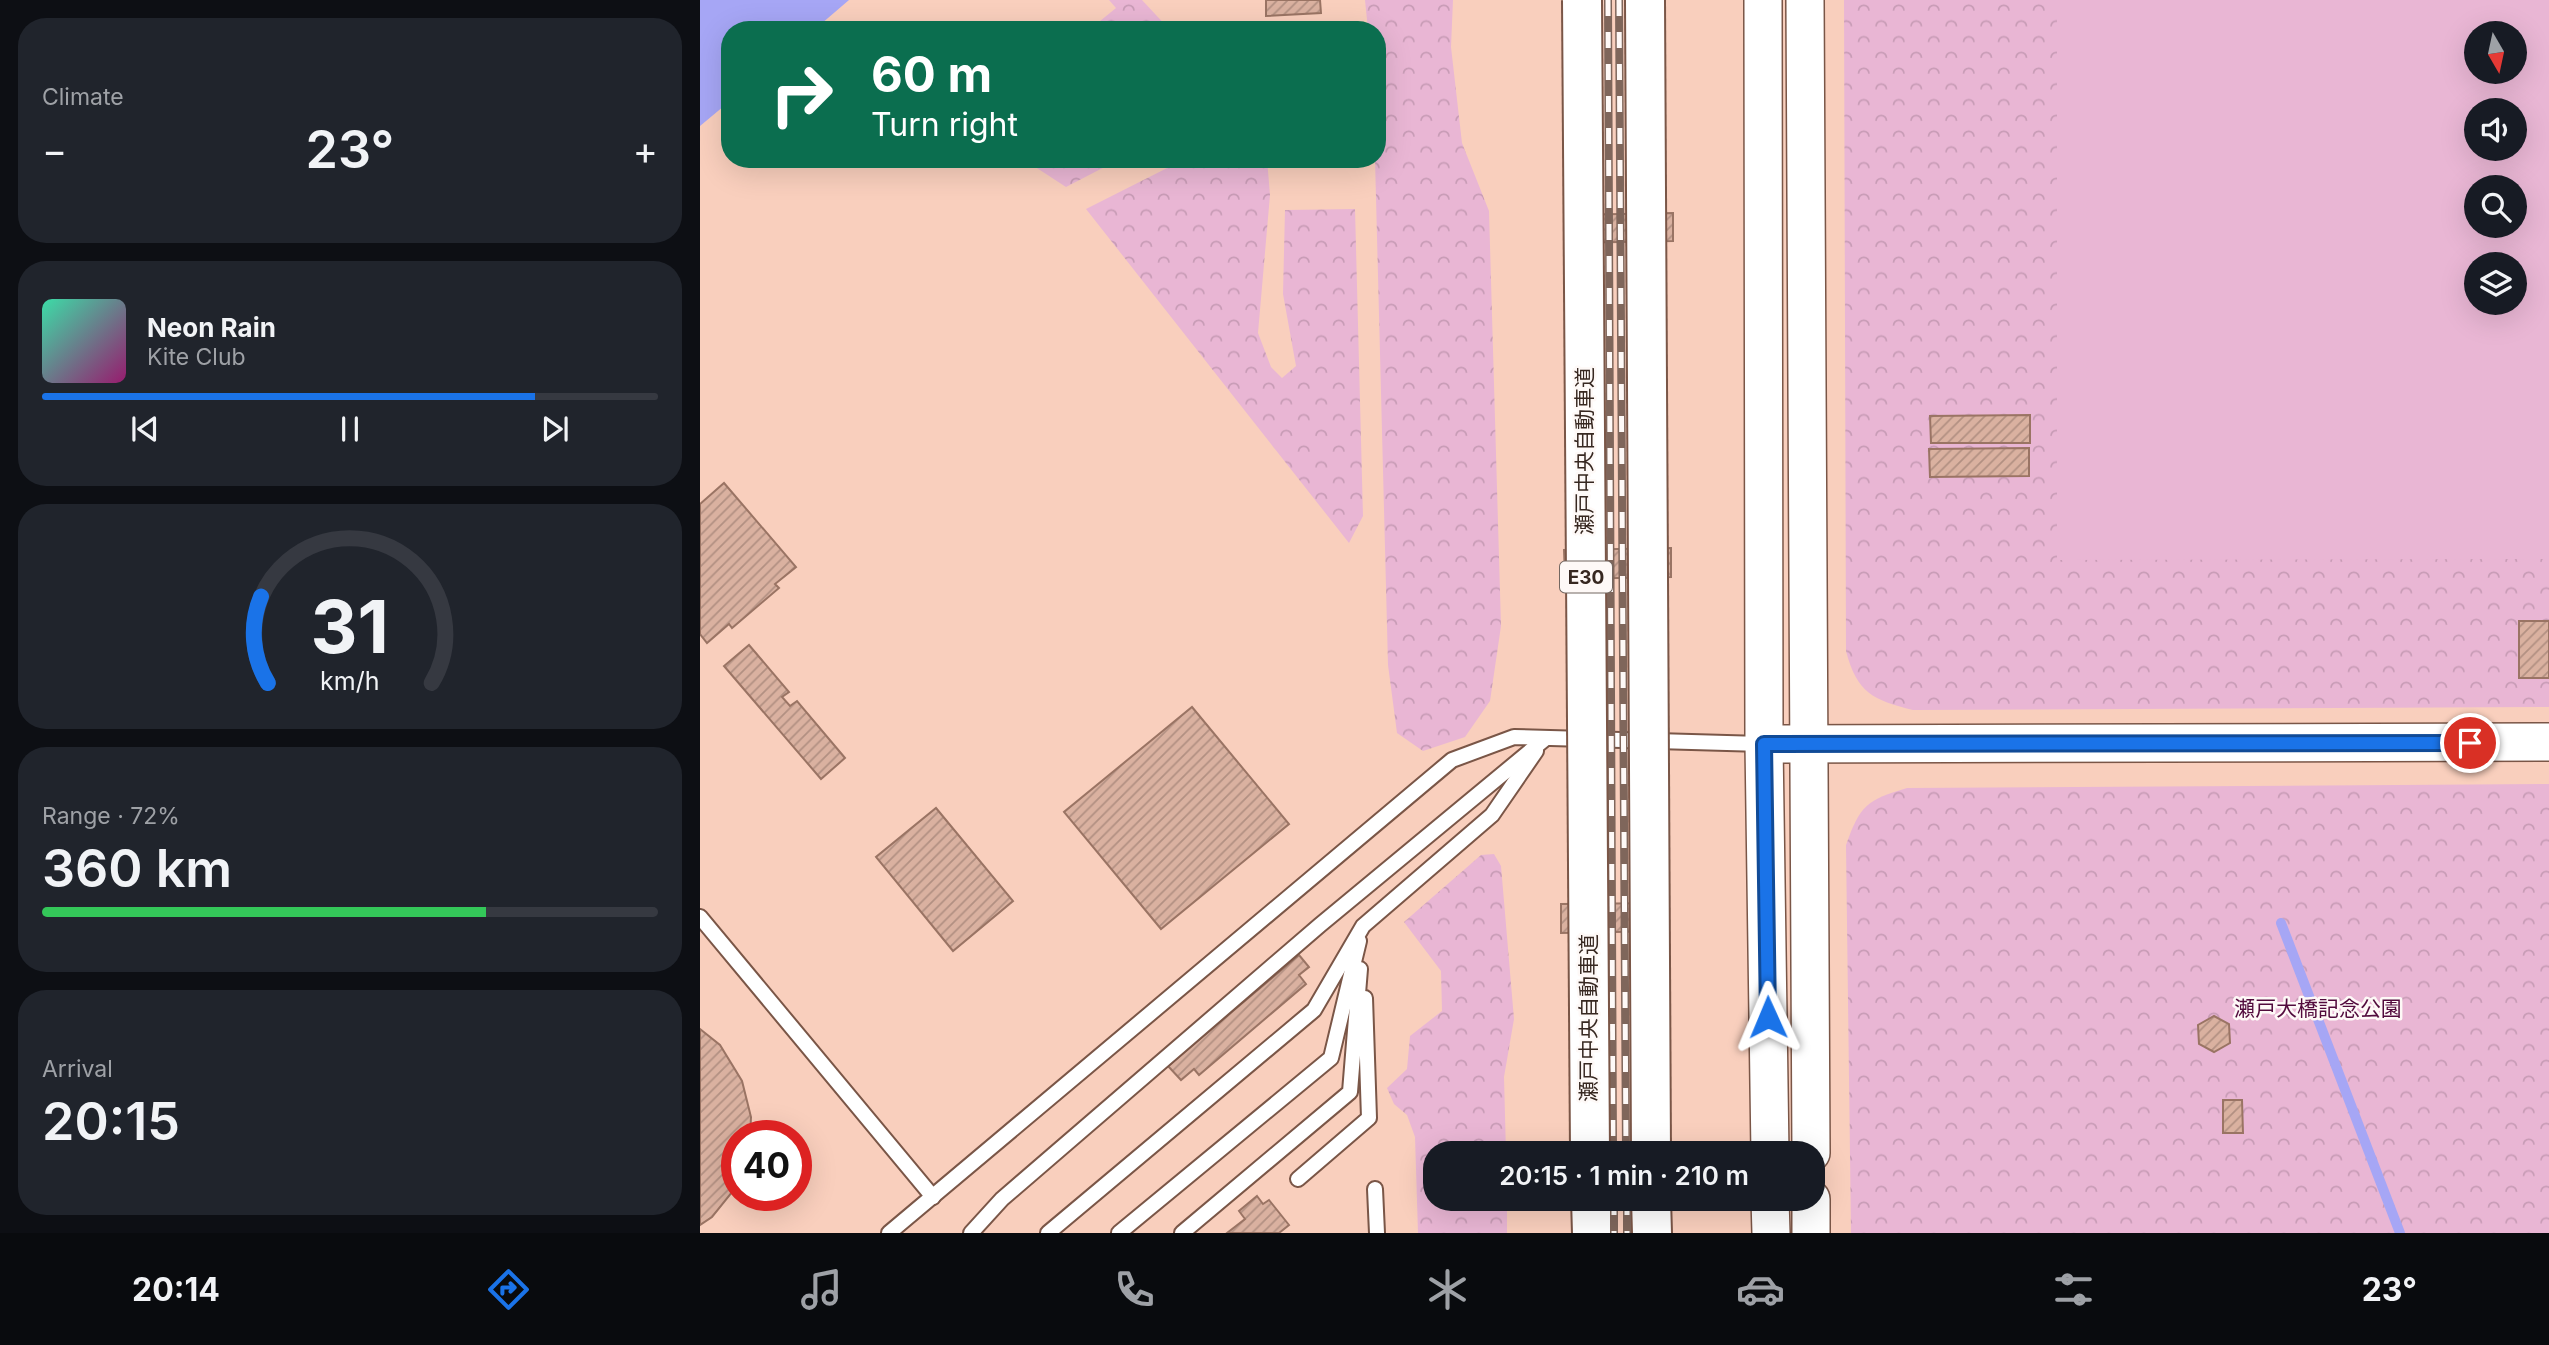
<!DOCTYPE html>
<meta charset="utf-8">
<style>
:root{--surface:#171b24;--page:#20242c;--text:#f1f3f6;--muted:#9ea1a6;--line:#363941;--accent:#1a73e8}
body{margin:0;font-family:Inter,"Noto Sans JP",sans-serif;background:var(--page);color:var(--text);height:100vh;display:flex;flex-direction:column;font-size:26px;white-space:nowrap}
*{box-sizing:border-box;margin:0}
p{font-size:23px;color:var(--muted)}
.icon{flex:none;width:38px;height:38px;fill:none;stroke:currentColor;stroke-width:2;stroke-linecap:round;stroke-linejoin:round}
.map{position:relative;flex:1;overflow:hidden}
.sheet{display:flex;flex-direction:column;gap:18px;padding:18px;background:#0d0f14;width:700px}
.sheet>*{flex:none}
.guide{position:absolute;left:21px;top:21px;width:665px;height:147px;border-radius:28px;box-shadow:0 7px 28px #0002;background:#0b6e4f;color:#fff;overflow:hidden}
.needle{width:46px;rotate:171deg}
.buttons{position:absolute;left:1764px;top:21px;display:grid;gap:14px}
.buttons a{display:grid;place-items:center;width:63px;height:63px;border-radius:50%;background:var(--surface);box-shadow:0 7px 28px #0002;font-size:35px}
.speed{position:absolute;left:21px;top:1120px;display:flex;gap:14px;font-size:35px;font-weight:700;text-align:center}
.speed>*{display:grid;place-content:center;width:91px;height:91px;border-radius:50%;background:var(--surface);box-shadow:0 7px 28px #0002;line-height:1}
.speed .limit{border:10px solid #d22;background:#fff;color:#111}
.pin{position:absolute;display:grid;place-items:center;width:60px;height:60px;color:#fff;margin:-30px;border:4px solid #fff;border-radius:50%;box-shadow:0 2px 7px #0007}
.me{position:absolute;width:77px;margin:-38px;rotate:359deg;stroke-linejoin:round;filter:drop-shadow(0 0 5px #0008)}
.turn{display:flex;align-items:center;gap:24px;height:147px;padding:0 35px;font-size:32px}
.turn .icon{width:91px;height:91px;stroke-width:2.5}
.turn b{display:block;font-size:49px;line-height:60px}
.big{font-size:52px;font-weight:600;line-height:1.1}
.sheet .card{flex:1;display:flex;flex-direction:column;justify-content:center;gap:10px;min-width:0;padding:0 24px;border-radius:28px;background:var(--page)}
.sheet .dial{align-items:center;gap:0}
.dial svg{height:182px;overflow:visible;fill:none;stroke:var(--line);stroke-width:7;stroke-linecap:round;text-anchor:middle}
.dial text{fill:var(--text);stroke:none}
.song{display:flex;align-items:center;gap:21px}
.cover{width:84px;height:84px;border-radius:10px;background:linear-gradient(135deg,hsl(160 70% 55%),hsl(320 70% 35%))}
.played{height:7px;border-radius:4px;background:linear-gradient(90deg,var(--accent) 80%,var(--line) 80%)}
.keys{display:flex;justify-content:space-around;direction:ltr}
.heat{display:flex;justify-content:space-between;align-items:center;font-size:38px;direction:ltr}
.charge{height:10px;border-radius:5px;background:linear-gradient(90deg,#34c759 72%,var(--line) 0)}
.trip{position:absolute;left:723px;top:1141px;width:402px;height:70px;border-radius:28px;background:var(--surface);box-shadow:0 7px 28px #0002;font-weight:600;line-height:70px;text-align:center}
.dock{display:flex;height:112px;justify-content:space-around;align-items:center;background:#090b0e;color:var(--muted)}
.dock .icon{width:49px;height:49px}
.dock .active{color:var(--accent)}
.dock b{font-size:32px;color:var(--text)}
main{display:flex;flex:1;min-height:0}
.map>svg:first-child{display:block}
.forest{fill:url(#forest-crowns);fill-rule:evenodd}
.garden{fill:#e9b6d4;fill-rule:evenodd}
.water{fill:#a6a6f5}
.lines{fill:none;stroke-linecap:round;stroke-linejoin:round}
.stream{stroke:#a6a6f5;stroke-width:10}
.building{fill:url(#building-hatch);stroke:#9a7464;stroke-width:2}
.service-casing{stroke:#7a5647;stroke-width:18}
.tertiary-casing{stroke:#7a5647;stroke-width:40}
.motorway-casing{stroke:#7a5647;stroke-width:42}
.service{stroke:#fff;stroke-width:14}
.tertiary{stroke:#fff;stroke-width:37}
.motorway{stroke:#fff;stroke-width:38}
.rail-casing{stroke:#7f665b;stroke-width:8}
.rail{stroke:#fef9f7;stroke-width:5;stroke-dasharray:16;stroke-linecap:butt}
.motorway-bridge-casing{stroke:#7a5647;stroke-width:42;stroke-linecap:butt}
.motorway-bridge{stroke:#fff;stroke-width:38}
.route-casing{stroke:#114b97;stroke-width:18}
.route{stroke:#1a73e8;stroke-width:12}
.labels{text-anchor:middle;stroke-width:5;stroke-linejoin:round;paint-order:stroke}
.shield{fill:#fef9f7;stroke:#736761;stroke-width:2}
.shield-label{font-size:19px;font-weight:bold;fill:#372821}
.street-label{font-size:21px;fill:#372821;stroke:#fef9f7}
.park-label{font-size:21px;fill:#520b3d;stroke:#fef9f7}
</style>
<main>
<section class="sheet">
<div class="card"><p>Climate</p>
<div class="heat"><a>−</a><b class="big">23°</b><a>+</a></div>
</div>
<div class="card">
<div class="song"><i class="cover"></i><div><b>Neon Rain</b><p>Kite Club</p></div></div>
<div class="played"></div>
<div class="keys"><svg class="icon" aria-label="previous" viewBox="0 0 24 24"><path d="M18 5L8 12l10 7zM5 5v14"/></svg><svg class="icon" aria-label="pause" viewBox="0 0 24 24"><path d="M8 5v14M16 5v14"/></svg><svg class="icon" aria-label="next" viewBox="0 0 24 24"><path d="M6 5l10 7-10 7zM19 5v14"/></svg></div>
</div>
<div class="card dial"><svg viewBox="0 0 100 80">
<path d="M14 69A42 42 0 1 1 86 69"/>
<path d="M14 69A42 42 0 0 1 11 31" stroke="#1a73e8"/>
<text x="50" y="56" font-size="32" font-weight="700">31</text>
<text x="50" y="72" font-size="11">km/h</text>
</svg></div>
<div class="card"><p>Range · 72%</p><b class="big">360 km</b><div class="charge"></div></div>
<div class="card"><p>Arrival</p><b class="big">20:15</b></div>
</section>
<div class="map">
<svg width="1849" height="1233" viewBox="0 0 1849 1233">
<defs>
<pattern id="forest-crowns" width="20" height="18" patternUnits="userSpaceOnUse" patternTransform="scale(1.75)"><rect width="20" height="18" fill="#e9b6d4"/><path d="M2 6a3 3 0 1 1 6 0M12 15a3 3 0 1 1 6 0" fill="none" stroke="#c89cb6"/></pattern>
<pattern id="building-hatch" width="6" height="6" patternUnits="userSpaceOnUse" patternTransform="scale(1.75)"><rect width="6" height="6" fill="#dab1a0"/><path d="M-1 1l2-2M0 6l6-6M5 7l2-2" fill="none" stroke="#b29082"/></pattern>
</defs>
<rect width="100%" height="100%" fill="#f9cfbd"/>
<g class="forest">
<path d="M409 0H442L470 30H389L416 8Z"/>
<path d="M665 0H753L751 47 762 143 789 211 801 626 790 701 765 737 723 751 697 733 688 665 675 159H677V30H668Z"/>
<path d="M1144 0H1849V707L1213 710C1173 700 1157 693 1146 651ZM1776 33H1815V72H1776ZM1776 110H1815V149H1776ZM1776 187H1815V226H1776ZM1776 264H1815V303H1776Z"/>
<path d="M323 159H420L366 187Z"/>
<path d="M485 159H567L570 195 558 333 571 367 582 378 596 366 583 294 585 210 655 209 663 516 649 543 386 209Z"/>
<path d="M1849 784V1233H1151L1146 845C1160 805 1167 800 1207 788Z"/>
<path d="M794 854 801 866 814 1019 804 1077 806 1153H735V1199H807V1233H718L715 1137 707 1115 694 1104 687 1088 707 1069 710 1036 742 1011 741 971 704 922 781 855Z"/>
</g>
<path class="garden" d="M1357 0H1849V559L1357 560ZM1776 33H1815V72H1776ZM1776 110H1815V149H1776ZM1776 187H1815V226H1776ZM1776 264H1815V303H1776Z"/>
<path class="water" d="M0 0H149L114 30H30V101L0 126Z"/>
<g class="lines">
<path class="stream" d="M1581 923 1700 1233"/>
</g>
<g class="building">
<path d="M566 0H620L621 13 566 16Z"/>
<path d="M973 213V241L867 243V215Z"/>
<path d="M1330 415V443H1231L1230 416Z"/>
<path d="M1329 448V476L1230 477 1229 449Z"/>
<path d="M24 483 96 567 75 584 79 588 32 628 29 624 7 643 0 634V504Z"/>
<path d="M971 548V577L865 579 864 550Z"/>
<rect x="1819" y="621" width="30" height="57"/>
<path d="M49 645 89 692 82 697 90 706 97 701 145 758 121 779 24 666Z"/>
<path d="M492 707 589 824 461 929 364 812Z"/>
<path d="M236 808 313 901 253 951 176 857Z"/>
<path d="M967 903 968 931 861 933V904Z"/>
<path d="M599 955 609 967 599 975 606 984 499 1075 494 1069 481 1080 468 1066Z"/>
<path d="M1514 1016 1529 1024 1530 1043 1514 1052 1499 1044 1498 1025Z"/>
<path d="M0 1029 20 1045 42 1081 51 1117 50 1136H37V1186L12 1217 0 1225Z"/>
<path d="M1523 1100H1542L1543 1133H1523Z"/>
<path d="M557 1196 563 1204 569 1200 589 1225 579 1233H527L545 1219 539 1211Z"/>
</g>
<g class="lines">
<g class="service-casing">
<g id="service">
<path d="M0 917 233 1197"/>
<path d="M598 1179 669 1118 665 998"/>
<path d="M675 1189 677 1233"/>
<path d="M189 1233 752 760 814 737 1062 744"/>
<path d="M271 1233 302 1199 620 925 846 738"/>
<path d="M348 1233 614 1010 663 926 792 815 836 751"/>
<path d="M419 1233 631 1058 659 941"/>
<path d="M482 1233 650 1092 660 969"/>
</g>
</g>
<g class="tertiary-casing">
<g id="tertiary">
<path d="M1063 0 1064 744 1070 1153"/>
<path d="M1105 0 1111 1153"/>
<path d="M1082 744 1849 742"/>
<path d="M1070 1199 1071 1233"/>
<path d="M1111 1199V1233"/>
</g>
</g>
<g class="motorway-casing">
<g id="motorway">
<path d="M891 1199 892 1233"/>
<path d="M951 1199 952 1233"/>
</g>
</g>
<use href="#service" class="service"/>
<use href="#tertiary" class="tertiary"/>
<use href="#motorway" class="motorway"/>
<g class="rail-casing">
<g id="rail">
<path d="M908 0 913 1153"/>
<path d="M919 0 926 1153"/>
<path d="M914 1199V1233"/>
<path d="M927 1199V1233"/>
</g>
</g>
<use href="#rail" class="rail"/>
<g class="motorway-bridge-casing">
<g id="motorway-bridge">
<path d="M882 0 890 1153"/>
<path d="M945 0 951 1153"/>
</g>
</g>
<use href="#motorway-bridge" class="motorway-bridge"/>
</g>
<g class="lines">
<g class="route-casing">
<path id="route" d="M1068 1017 1064 744 1770 743"/>
</g>
<use href="#route" class="route"/>
</g>
<g class="labels">
<rect class="shield" x="860" y="561.5" width="52" height="31" rx="5"/>
<g class="shield-label">
<text x="886" y="584">E30</text>
</g>
<g class="street-label">
<text transform="translate(885 451) rotate(-90)" y="7">瀬戸中央自動車道</text>
<text transform="translate(889 1018) rotate(-90)" y="7">瀬戸中央自動車道</text>
</g>
<g class="park-label">
<text x="1618" y="1016">瀬戸大橋記念公園</text>
</g>
</g>
</svg>
<div class="buttons">
<a><svg class="needle" viewBox="-14 -14 28 28"><path d="M0-13l5 13h-10z" fill="#e53935"/><path d="M0 13l5-13h-10z" fill="#9ea1a6"/></svg></a>
<a><svg class="icon" aria-label="sound" viewBox="0 0 24 24"><path d="M4 9h4l5-4v14l-5-4H4zM17 9q2 3 0 6"/></svg></a>
<a><svg class="icon" aria-label="search" viewBox="0 0 24 24"><circle cx="10" cy="10" r="6"/><path d="M15 15l6 6"/></svg></a>
<a><svg class="icon" aria-label="layers" viewBox="0 0 24 24"><path d="M12 4l9 5-9 5-9-5zM3 14l9 5 9-5"/></svg></a>
</div>
<div class="speed"><div class="limit">40</div></div>
<div class="pin" style="left:1770px;top:743px;background:#d93025"><svg class="icon" aria-label="arrive" viewBox="0 0 24 24"><path d="M6 21V4h12l-3 4 3 4H6"/></svg></div>
<svg class="me" style="left:1068px;top:1017px" viewBox="-20 -20 40 40"><path d="M0-17L14 15 0 8-14 15z" fill="#1a73e8" stroke="#fff" stroke-width="4"/></svg>
<div class="trip">20:15 · 1 min · 210 m</div>
<div class="guide">
<div class="turn"><svg class="icon" aria-label="right" viewBox="0 0 24 24"><path d="M7 20v-9h11M14 6l5 5-5 5"/></svg><div><b>60 m</b>Turn right</div></div>
</div>
</div>
</main>
<nav class="dock">
<b>20:14</b>
<svg class="icon active" aria-label="directions" viewBox="0 0 24 24"><path d="M12 3l9 9-9 9-9-9zM9 14v-3h6M13 9l2 2-2 2"/></svg>
<svg class="icon" aria-label="music" viewBox="0 0 24 24"><path d="M9 18V5l10-2v13"/><circle cx="6" cy="18" r="3"/><circle cx="16" cy="16" r="3"/></svg>
<svg class="icon" aria-label="phone" viewBox="0 0 24 24"><path d="M5 4h4l2 5-3 2q2 4 5 5l2-3 5 2v4C11 20 4 13 5 4z"/></svg>
<svg class="icon" aria-label="climate" viewBox="0 0 24 24"><path d="M12 3v18M4 7l16 10M4 17L20 7"/></svg>
<svg class="icon" aria-label="car" viewBox="0 0 24 24"><path d="M5 17H2v-5l4-1 3-4h7l3 4 3 1v5h-3M9 17h6M6 11h13"/><circle cx="7" cy="17" r="2"/><circle cx="17" cy="17" r="2"/></svg>
<svg class="icon" aria-label="filters" viewBox="0 0 24 24"><path d="M4 7h16M4 17h16"/><circle cx="9" cy="7" r="2"/><circle cx="15" cy="17" r="2"/></svg>
<b>23°</b>
</nav>
